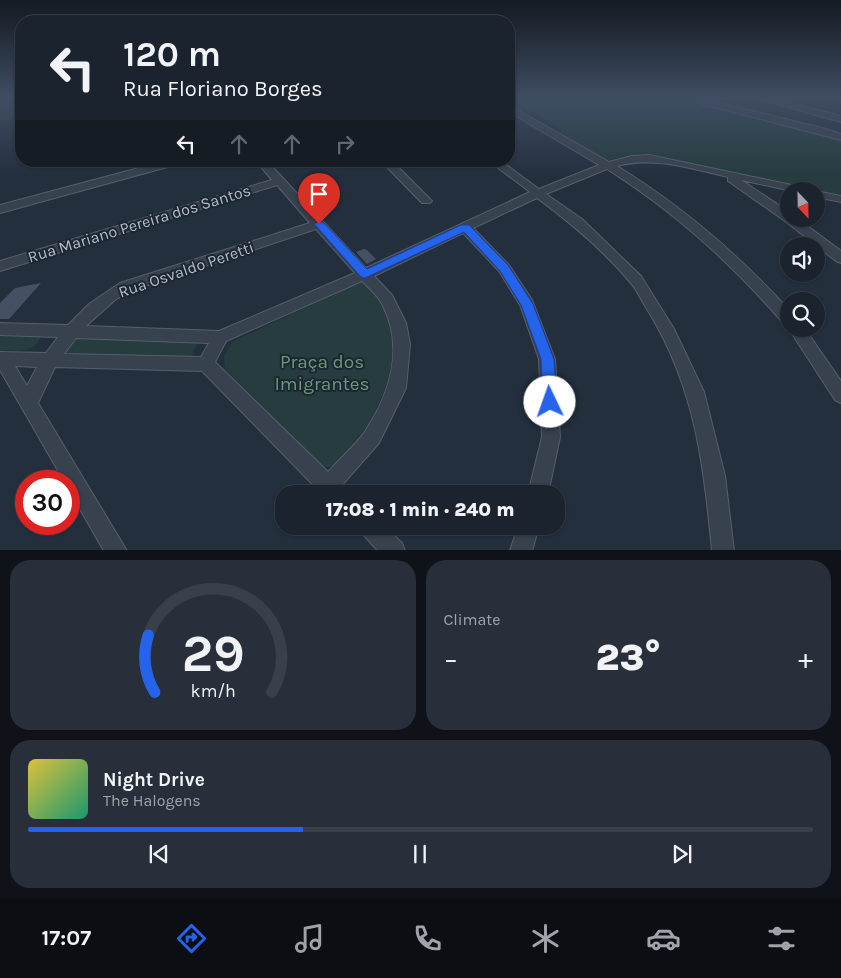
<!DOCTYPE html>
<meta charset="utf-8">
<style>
:root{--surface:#1b232e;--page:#282f3a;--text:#f1f3f6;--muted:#a0a4aa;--line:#39404a;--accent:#2563eb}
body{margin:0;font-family:Karla,sans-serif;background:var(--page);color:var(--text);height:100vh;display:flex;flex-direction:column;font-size:19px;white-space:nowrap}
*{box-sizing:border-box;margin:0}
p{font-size:16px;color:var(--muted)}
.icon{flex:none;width:28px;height:28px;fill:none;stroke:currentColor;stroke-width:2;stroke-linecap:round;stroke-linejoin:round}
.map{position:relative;height:550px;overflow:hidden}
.details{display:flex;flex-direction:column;gap:10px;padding:10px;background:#0f1319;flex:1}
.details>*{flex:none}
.hud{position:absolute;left:15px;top:15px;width:500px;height:152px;border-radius:20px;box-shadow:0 1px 4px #0004,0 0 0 1px var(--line);background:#1b232e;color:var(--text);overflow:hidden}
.needle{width:32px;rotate:158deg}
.fabs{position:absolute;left:780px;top:182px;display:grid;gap:10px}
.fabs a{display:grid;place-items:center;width:45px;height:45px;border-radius:50%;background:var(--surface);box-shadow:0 1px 4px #0004,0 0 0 1px var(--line);font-size:25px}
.speed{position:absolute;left:15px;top:470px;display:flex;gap:10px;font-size:25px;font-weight:700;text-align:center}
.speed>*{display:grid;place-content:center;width:65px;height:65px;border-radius:50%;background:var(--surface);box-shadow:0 1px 4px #0004,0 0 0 1px var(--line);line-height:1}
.speed .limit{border:8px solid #d22;background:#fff;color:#111}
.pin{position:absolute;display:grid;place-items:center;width:42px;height:42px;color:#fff;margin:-51px -21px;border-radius:50% 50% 50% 0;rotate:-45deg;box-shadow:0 0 5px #0007}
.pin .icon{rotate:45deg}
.me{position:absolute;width:55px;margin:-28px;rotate:357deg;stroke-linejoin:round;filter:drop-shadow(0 0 4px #0008)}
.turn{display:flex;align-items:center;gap:18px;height:105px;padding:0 25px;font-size:22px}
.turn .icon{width:65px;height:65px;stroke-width:2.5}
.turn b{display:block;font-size:35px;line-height:42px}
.lanes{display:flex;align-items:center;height:48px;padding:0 25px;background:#0003;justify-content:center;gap:25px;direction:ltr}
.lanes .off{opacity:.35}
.big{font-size:38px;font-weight:800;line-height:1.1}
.details .tile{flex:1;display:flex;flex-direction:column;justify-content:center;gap:8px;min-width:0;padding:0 18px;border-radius:20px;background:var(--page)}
.details .dial{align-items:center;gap:0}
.dial svg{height:130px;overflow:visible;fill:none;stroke:var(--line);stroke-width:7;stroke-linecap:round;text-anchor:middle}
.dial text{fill:var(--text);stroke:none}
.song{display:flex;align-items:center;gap:15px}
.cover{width:60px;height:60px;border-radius:8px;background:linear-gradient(135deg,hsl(50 70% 55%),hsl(160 70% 35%))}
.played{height:5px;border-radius:2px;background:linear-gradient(90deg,var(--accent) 35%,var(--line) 35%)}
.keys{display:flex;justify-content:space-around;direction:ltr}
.heat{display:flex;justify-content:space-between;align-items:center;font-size:28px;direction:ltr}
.details .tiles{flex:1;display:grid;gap:10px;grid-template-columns:1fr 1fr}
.tile:last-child{grid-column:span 2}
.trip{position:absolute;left:275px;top:485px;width:290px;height:50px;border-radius:20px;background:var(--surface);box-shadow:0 1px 4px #0004,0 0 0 1px var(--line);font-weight:800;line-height:50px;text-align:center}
.tabs{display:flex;height:80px;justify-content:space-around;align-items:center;background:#0b0e12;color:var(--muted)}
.tabs .icon{width:35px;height:35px}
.tabs .current{color:var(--accent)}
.tabs b{font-size:22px;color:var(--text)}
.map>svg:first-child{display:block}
.green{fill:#263c3f}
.building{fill:#455162}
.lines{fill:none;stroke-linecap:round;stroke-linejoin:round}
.minor-casing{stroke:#565f6c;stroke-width:2}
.minor{fill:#38414e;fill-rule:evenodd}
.route{fill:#2563eb;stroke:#184099}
.labels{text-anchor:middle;stroke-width:4;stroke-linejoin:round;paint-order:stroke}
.street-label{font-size:16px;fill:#b4bcc9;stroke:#1d2633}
.near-park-label{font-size:19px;fill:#6b9a76;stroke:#1d2633}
</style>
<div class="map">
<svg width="841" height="551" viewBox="0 0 841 551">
<rect width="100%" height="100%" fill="#242f3e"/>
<g class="green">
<path d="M4 98H21V118L0 121V99Z"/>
<path d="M509 98H680L808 130 841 141V197L645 154 626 156 606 161 559 134 561 130Z"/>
<path d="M362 281 381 304 401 353 371 421 340 461 332 467H322L225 369 224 356 232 342Z"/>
<path d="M0 333 40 335V338C34 355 15 350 0 350Z"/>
<path d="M76 338 198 343 191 357 64 353Z"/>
</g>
<g class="building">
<path d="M364 249 367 250 376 259 367 264 356 252Z"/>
<path d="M41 283 9 319H0V303L15 288Z"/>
</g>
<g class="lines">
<g class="minor-casing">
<g id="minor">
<path d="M687 98H700L826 129 841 134V140L706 105Z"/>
<path d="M756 98H770L841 116V122Z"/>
<path d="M509 105 609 162 631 156 649 155 806 188 812 191H792L741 180 789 212V219H798L841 251V263L836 261 785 221 728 181V177C691 169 654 156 617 166 682 206 737 253 789 310V326L784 324C730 262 676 213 607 169L546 194 582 219 641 276 674 329 704 392 725 476 734 551H712C704 465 695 389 650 314 643 304 638 291 630 282 602 249 571 223 537 198L473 228 509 265 532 300 555 359 560 437 548 494H528L542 437 539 359 520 305 499 271 463 233 374 276 392 295 406 323 410 344 406 388 379 443 342 485 346 494H322L202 371 55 367 38 403 127 551H104L69 490V481H64L0 370V352L46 353 58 337 0 335V323L68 325 89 304 120 283 310 223 277 185 0 271V261L272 180 256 161H267L366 268 530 192 489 161H501L539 189 599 165 509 112ZM316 229 355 273 219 331 86 326 115 300 130 291ZM362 281C369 288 378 296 382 304 404 346 391 391 366 430 356 445 340 458 328 472L215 362 226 341ZM76 338 209 343 201 357 64 354ZM15 366 37 367 27 386Z"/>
<path d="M165 161H183L182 163 0 213V205Z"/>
<path d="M381 161H392L432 201 430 203H422Z"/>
<path d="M813 191H816L841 196V202L816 197V191Z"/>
<path d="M789 329H805L841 381V403L835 400Z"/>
<path d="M359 526H384L402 543 405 551H378L362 533Z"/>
<path d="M518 526H539L532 551H510Z"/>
</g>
</g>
<use href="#minor" class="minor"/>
</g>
<linearGradient id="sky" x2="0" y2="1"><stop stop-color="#141a22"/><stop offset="0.56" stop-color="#3f4d63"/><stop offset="1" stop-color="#3f4d63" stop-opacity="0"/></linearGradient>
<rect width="841" height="175" fill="url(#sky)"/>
<path class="route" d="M319 221 323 222 367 269 461 225H469L508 265 533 304 554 359 557 402 555 407 550 409 544 407 542 402 541 359 521 305 500 271 464 232 365 278 361 277 316 226 314 224Z"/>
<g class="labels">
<g class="street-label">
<text transform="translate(139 223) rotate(-17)" y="6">Rua Mariano Pereira dos Santos</text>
<text transform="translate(186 269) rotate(-19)" y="6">Rua Osvaldo Peretti</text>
</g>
<g class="near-park-label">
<text x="322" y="368">Praça dos<tspan x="322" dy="22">Imigrantes</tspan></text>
</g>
</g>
</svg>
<div class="fabs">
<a><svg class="needle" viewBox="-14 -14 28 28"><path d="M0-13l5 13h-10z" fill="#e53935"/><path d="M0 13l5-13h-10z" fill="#a0a4aa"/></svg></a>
<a><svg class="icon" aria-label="sound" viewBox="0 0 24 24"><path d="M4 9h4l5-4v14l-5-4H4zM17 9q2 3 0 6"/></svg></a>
<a><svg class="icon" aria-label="search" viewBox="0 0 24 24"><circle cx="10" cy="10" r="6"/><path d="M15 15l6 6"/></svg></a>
</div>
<div class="speed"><div class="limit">30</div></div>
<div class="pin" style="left:319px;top:224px;background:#d93025"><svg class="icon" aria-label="arrive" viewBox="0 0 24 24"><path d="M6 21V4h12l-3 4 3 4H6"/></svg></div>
<svg class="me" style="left:550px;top:402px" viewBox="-20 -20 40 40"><circle r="19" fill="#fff"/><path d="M0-13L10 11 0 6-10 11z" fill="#2563eb"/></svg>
<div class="trip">17:08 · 1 min · 240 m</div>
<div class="hud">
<div class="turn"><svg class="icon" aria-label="left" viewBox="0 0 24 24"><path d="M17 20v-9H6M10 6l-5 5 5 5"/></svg><div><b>120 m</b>Rua Floriano Borges</div></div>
<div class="lanes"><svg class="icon" aria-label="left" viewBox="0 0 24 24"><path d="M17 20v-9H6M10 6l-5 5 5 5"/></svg><svg class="icon off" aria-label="ahead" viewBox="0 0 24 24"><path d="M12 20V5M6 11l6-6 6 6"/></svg><svg class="icon off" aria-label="ahead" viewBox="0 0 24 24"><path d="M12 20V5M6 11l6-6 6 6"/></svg><svg class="icon off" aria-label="right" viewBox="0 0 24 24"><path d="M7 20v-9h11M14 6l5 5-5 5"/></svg></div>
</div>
</div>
<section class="details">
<div class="tiles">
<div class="tile dial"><svg viewBox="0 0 100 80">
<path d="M14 69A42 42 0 1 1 86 69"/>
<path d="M14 69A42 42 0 0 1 10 34" stroke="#2563eb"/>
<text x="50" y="56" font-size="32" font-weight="700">29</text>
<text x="50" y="72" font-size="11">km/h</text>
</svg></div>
<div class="tile"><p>Climate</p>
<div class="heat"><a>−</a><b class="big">23°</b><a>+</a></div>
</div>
<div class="tile">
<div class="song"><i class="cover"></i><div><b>Night Drive</b><p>The Halogens</p></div></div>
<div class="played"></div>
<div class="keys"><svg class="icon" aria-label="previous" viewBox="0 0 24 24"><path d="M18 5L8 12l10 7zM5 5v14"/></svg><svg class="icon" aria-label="pause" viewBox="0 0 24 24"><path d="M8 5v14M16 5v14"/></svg><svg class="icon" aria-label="next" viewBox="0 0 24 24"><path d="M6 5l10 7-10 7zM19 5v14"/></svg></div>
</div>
</div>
</section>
<nav class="tabs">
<b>17:07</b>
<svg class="icon current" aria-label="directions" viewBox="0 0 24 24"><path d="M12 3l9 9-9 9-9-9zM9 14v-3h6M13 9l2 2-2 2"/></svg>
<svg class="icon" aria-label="music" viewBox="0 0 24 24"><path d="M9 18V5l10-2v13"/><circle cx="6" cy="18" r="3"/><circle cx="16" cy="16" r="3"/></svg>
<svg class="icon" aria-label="phone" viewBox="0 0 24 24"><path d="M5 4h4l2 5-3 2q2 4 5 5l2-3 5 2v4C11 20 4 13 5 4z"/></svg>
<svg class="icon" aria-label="climate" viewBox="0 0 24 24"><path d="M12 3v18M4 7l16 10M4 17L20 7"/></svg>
<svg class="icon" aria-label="car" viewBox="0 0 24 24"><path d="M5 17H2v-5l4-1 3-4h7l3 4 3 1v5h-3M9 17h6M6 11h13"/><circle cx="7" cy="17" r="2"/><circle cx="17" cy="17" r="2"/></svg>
<svg class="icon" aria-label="filters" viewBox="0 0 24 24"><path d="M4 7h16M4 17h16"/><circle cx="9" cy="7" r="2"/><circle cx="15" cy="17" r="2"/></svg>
</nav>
